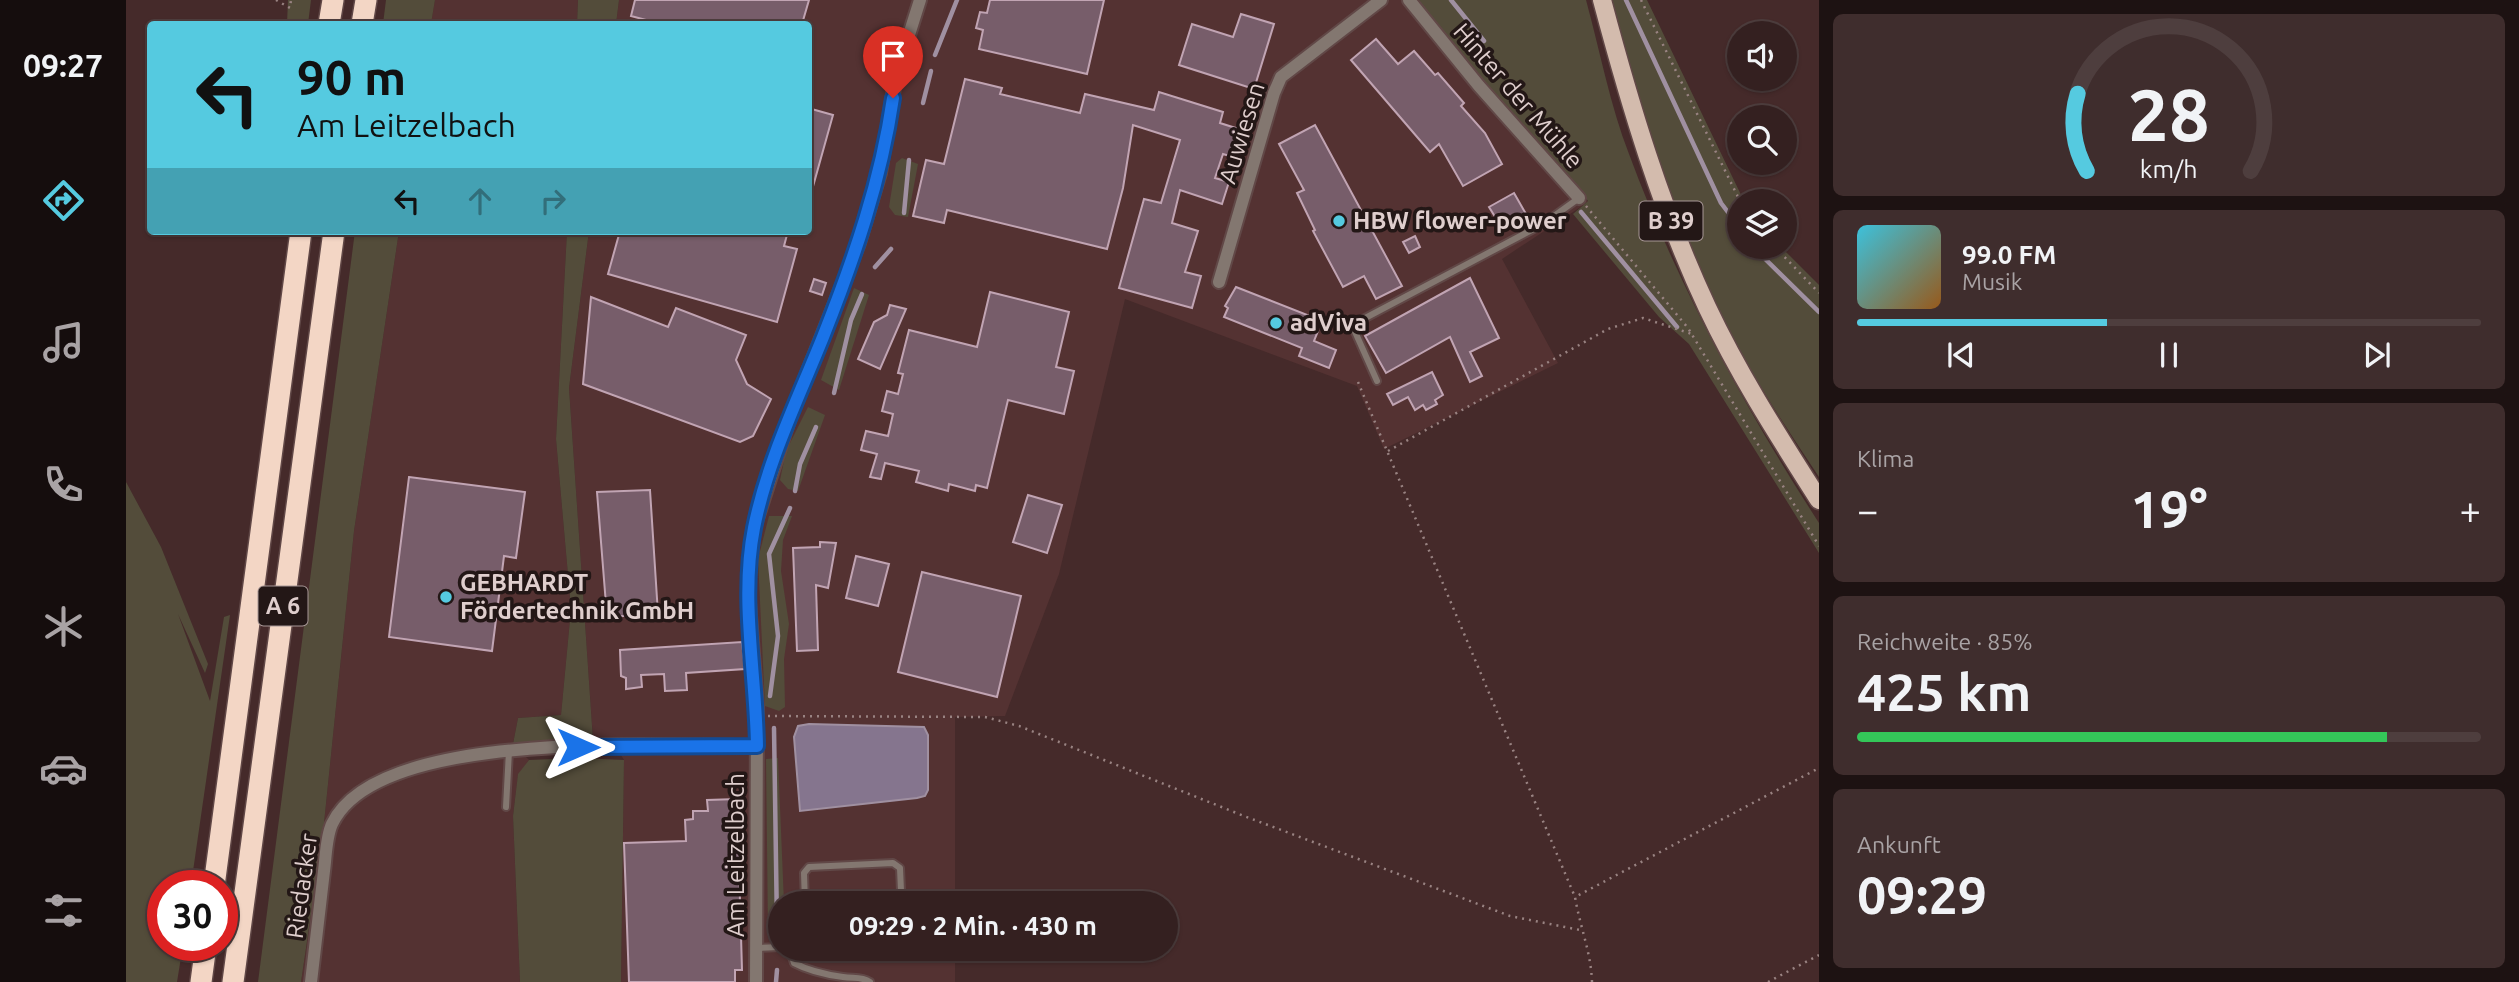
<!DOCTYPE html>
<html lang="de">
<meta charset="utf-8">
<style>
:root{--surface:#342020;--page:#3f2d2d;--text:#f1f3f6;--muted:#a9a3a5;--line:#4e3e3e;--accent:#55cae0}
body{margin:0;font-family:Ubuntu,sans-serif;background:var(--page);color:var(--text);height:100vh;display:flex;flex-direction:column;font-size:26px;white-space:nowrap}
*{box-sizing:border-box;margin:0}
p{font-size:23px;color:var(--muted)}
.icon{flex:none;width:38px;height:38px;fill:none;stroke:currentColor;stroke-width:2;stroke-linecap:round;stroke-linejoin:round}
.map{position:relative;flex:1;overflow:hidden}
.drawer{display:flex;flex-direction:column;gap:14px;padding:14px;background:#1d1212;width:700px}
.drawer>*{flex:none}
.banner{position:absolute;left:21px;top:21px;width:665px;height:214px;border-radius:7px;box-shadow:0 2px 5px #0004,0 0 0 2px var(--line);background:#55cae0;color:#111;overflow:hidden}
.controls{position:absolute;left:1601px;top:21px;display:grid;gap:14px}
.controls a{display:grid;place-items:center;width:70px;height:70px;border-radius:50%;background:var(--surface);box-shadow:0 2px 5px #0004,0 0 0 2px var(--line);font-size:35px}
.speed{position:absolute;left:21px;top:870px;display:flex;gap:14px;font-size:35px;font-weight:700;text-align:center}
.speed>*{display:grid;place-content:center;width:91px;height:91px;border-radius:50%;background:var(--surface);box-shadow:0 2px 5px #0004,0 0 0 2px var(--line);line-height:1}
.speed .limit{border:10px solid #d22;background:#fff;color:#111}
.pin{position:absolute;display:grid;place-items:center;width:60px;height:60px;color:#fff;margin:-72px -30px;border-radius:50% 50% 50% 0;rotate:-45deg;box-shadow:0 0 7px #0007}
.pin .icon{rotate:45deg}
.me{position:absolute;width:77px;margin:-38px;rotate:90deg;stroke-linejoin:round;filter:drop-shadow(0 0 5px #0008)}
.turn{display:flex;align-items:center;gap:24px;height:147px;padding:0 35px;font-size:32px}
.turn .icon{width:91px;height:91px;stroke-width:2.5}
.turn b{display:block;font-size:49px;line-height:60px}
.lanes{display:flex;align-items:center;height:66px;padding:0 35px;background:#0003;justify-content:center;gap:35px;direction:ltr}
.lanes .off{opacity:.35}
.big{font-size:52px;font-weight:700;line-height:1.1}
.drawer .card{flex:1;display:flex;flex-direction:column;justify-content:center;gap:10px;min-width:0;padding:0 24px;border-radius:10px;background:var(--page)}
.drawer .dial{align-items:center;gap:0}
.dial svg{height:182px;overflow:visible;fill:none;stroke:var(--line);stroke-width:7;stroke-linecap:round;text-anchor:middle}
.dial text{fill:var(--text);stroke:none}
.song{display:flex;align-items:center;gap:21px}
.cover{width:84px;height:84px;border-radius:10px;background:linear-gradient(135deg,hsl(190 70% 55%),hsl(30 70% 35%))}
.played{height:7px;border-radius:4px;background:linear-gradient(90deg,var(--accent) 40%,var(--line) 40%)}
.keys{display:flex;justify-content:space-around;direction:ltr}
.heat{display:flex;justify-content:space-between;align-items:center;font-size:38px;direction:ltr}
.charge{height:10px;border-radius:5px;background:linear-gradient(90deg,#34c759 85%,var(--line) 0)}
.trip{position:absolute;left:642px;top:891px;width:410px;height:70px;border-radius:35px;background:var(--surface);box-shadow:0 2px 5px #0004,0 0 0 2px var(--line);font-weight:700;line-height:70px;text-align:center}
main{display:flex;flex:1;min-height:0}
.dock{display:flex;flex-direction:column;width:126px;justify-content:space-around;align-items:center;background:#150d0d;color:var(--muted)}
.dock .icon{width:49px;height:49px}
.dock .active{color:var(--accent)}
.dock b{font-size:32px;color:var(--text)}
.map>svg:first-child{display:block}
.built{fill:#543232}
.green{fill:#534c3a}
.water{fill:#85758e;stroke:#a090a1;stroke-width:2}
.lines{fill:none;stroke-linecap:round;stroke-linejoin:round}
.stream{stroke:#a090a1;stroke-width:4.5}
.building{fill:#775d6a;stroke:#c1a4b3;stroke-width:2}
.lane-casing{stroke:#614847;stroke-width:10}
.street-casing{stroke:#614847;stroke-width:16}
.primary-casing{stroke:#614847;stroke-width:21}
.highway-casing{stroke:#614847;stroke-width:24}
.path{stroke:#998382;stroke-width:2.5;stroke-dasharray:2 5;stroke-linecap:butt}
.lane{stroke:#837770;stroke-width:6}
.street{stroke:#837770;stroke-width:12}
.primary{stroke:#d3bbad;stroke-width:18}
.highway{stroke:#f3d6c5;stroke-width:21}
.route-casing{stroke:#114b97;stroke-width:18}
.route{stroke:#1a73e8;stroke-width:12}
.poi-dot{fill:#55cae0;stroke:#231716;stroke-width:2.5}
.labels{text-anchor:middle;stroke-width:7;stroke-linejoin:round;paint-order:stroke}
.shield{fill:#231716;stroke:#a79796;stroke-width:2}
.shield-label{font-size:23px;font-weight:bold;fill:#dfcecd}
.street-label{font-size:24px;fill:#dfcecd;stroke:#231716}
.poi-label{font-size:24px;font-weight:bold;fill:#dfcecd;stroke:#231716;text-anchor:start}
</style>
<main>
<nav class="dock">
<b>09:27</b>
<svg class="icon active" aria-label="directions" viewBox="0 0 24 24"><path d="M12 3l9 9-9 9-9-9zM9 14v-3h6M13 9l2 2-2 2"/></svg>
<svg class="icon" aria-label="music" viewBox="0 0 24 24"><path d="M9 18V5l10-2v13"/><circle cx="6" cy="18" r="3"/><circle cx="16" cy="16" r="3"/></svg>
<svg class="icon" aria-label="phone" viewBox="0 0 24 24"><path d="M5 4h4l2 5-3 2q2 4 5 5l2-3 5 2v4C11 20 4 13 5 4z"/></svg>
<svg class="icon" aria-label="climate" viewBox="0 0 24 24"><path d="M12 3v18M4 7l16 10M4 17L20 7"/></svg>
<svg class="icon" aria-label="car" viewBox="0 0 24 24"><path d="M5 17H2v-5l4-1 3-4h7l3 4 3 1v5h-3M9 17h6M6 11h13"/><circle cx="7" cy="17" r="2"/><circle cx="17" cy="17" r="2"/></svg>
<svg class="icon" aria-label="filters" viewBox="0 0 24 24"><path d="M4 7h16M4 17h16"/><circle cx="9" cy="7" r="2"/><circle cx="15" cy="17" r="2"/></svg>
</nav>
<div class="map">
<svg width="1693" height="982" viewBox="0 0 1693 982">
<rect width="100%" height="100%" fill="#452a2a"/>
<g class="built">
<path d="M309 0H452L451 24H305Z"/>
<path d="M493 0H1288L1462 202 1376 259 1432 363 1258 449 1231 386 999 299 933 574 879 716 829 717V903H654V948L829 949V982H495L498 760 490 747 467 740 443 388 463 231H682V24H490Z"/>
<path d="M273 231H441L430 439 445 609 435 715 392 718 387 744 403 760 392 775 387 816 394 982H175L197 833 228 531Z"/>
</g>
<g class="green">
<path d="M162 0H185L182 24H161Z"/>
<path d="M260 0H309L305 24H257Z"/>
<path d="M452 0H493L490 24H451Z"/>
<path d="M1288 0H1460C1474 51 1484 105 1503 154 1551 284 1618 407 1693 523V553L1563 344 1533 317 1447 214 1462 201Z"/>
<path d="M1485 0H1521L1618 201H1614V247H1655L1693 285V477C1650 413 1609 349 1576 279 1534 190 1509 95 1485 0Z"/>
<path d="M776 158 792 164 782 217 769 215 763 207 770 163Z"/>
<path d="M229 231H273L228 531 197 833 175 982H132Z"/>
<path d="M441 231H463L443 388 467 740 387 744 392 718 435 715 445 609 430 439Z"/>
<path d="M728 288 743 295 713 390 695 380Z"/>
<path d="M682 407 699 415 672 491 662 489 654 480 660 451Z"/>
<path d="M0 482 35 547 82 664 79 673 52 614 84 701 98 617 104 615 65 885 37 886V945H57L51 982H0Z"/>
<path d="M643 516H666L657 540 655 571 663 624 658 659 659 707 653 711 639 706 632 559Z"/>
<path d="M454 758 498 760 495 982H394L387 816 392 774 403 760Z"/>
<path d="M652 758 658 903H654V935L651 938 642 931 640 759Z"/>
</g>
<path class="water" d="M683 724 798 727 802 735V790L799 796 791 798 674 811 668 737 672 726Z"/>
<g class="lines">
<g class="stream">
<path d="M1325 0 1358 41"/>
<path d="M1500 0 1595 203 1614 228"/>
<path d="M809 55 831 0"/>
<path d="M797 103 805 71"/>
<path d="M1455 212 1551 327"/>
<path d="M778 213 783 160"/>
<path d="M1627 247 1693 312"/>
<path d="M749 267 765 249"/>
<path d="M708 393 725 320 736 294"/>
<path d="M669 491 674 464 690 427"/>
<path d="M644 696 652 636 643 554 664 508"/>
<path d="M648 728 651 927"/>
<path d="M650 982 651 970"/>
</g>
</g>
<g class="building">
<path d="M509 0H683L676 24H535L505 16Z"/>
<path d="M864 0H978L961 74 853 49 857 30 850 28 854 12 861 13Z"/>
<path d="M1115 14 1148 24 1128 89 1053 65 1066 24 1107 37Z"/>
<path d="M1250 39 1272 64 1288 51 1309 75 1312 73 1338 103 1335 106 1359 133 1376 164 1337 186 1313 144 1304 152 1225 60Z"/>
<path d="M839 79 876 88 874 94 954 113 959 94 1028 110 1033 92 1097 112 1094 123 1116 130 1107 157 1097 154 1089 178 1103 182 1096 204 1054 190 1046 223 1072 231 1059 272 1075 276 1066 308 993 288 1018 199 1035 203 1054 140 1007 125 997 188 981 249 821 210 818 223 787 216 800 160 818 164Z"/>
<path d="M682 108 707 115 686 190 682 189Z"/>
<path d="M1189 125 1276 286 1250 299 1238 276 1217 287 1187 231 1189 230 1171 193 1178 190 1153 144Z"/>
<path d="M1388 193 1400 214 1376 228 1363 207Z"/>
<path d="M494 231H662L658 246 671 249 651 322 482 274Z"/>
<path d="M1289 236 1294 247 1283 253 1277 242Z"/>
<path d="M1344 278 1373 338 1344 352 1356 376 1344 382 1324 337 1260 373 1239 336Z"/>
<path d="M688 279 700 283 696 295 684 291Z"/>
<path d="M1110 287 1189 318 1185 328 1192 331 1188 341 1210 350 1203 368 1173 356 1176 348 1098 317 1102 308 1099 306Z"/>
<path d="M864 292 943 312 930 367 948 371 938 414 882 400 861 488 850 485 849 491 823 484 822 491 790 482 793 471 759 463 755 479 744 477 751 454 735 450 740 431 762 436 767 414 756 411 761 391 772 394 777 374 772 373 783 330 851 347Z"/>
<path d="M465 297 542 327 550 308 620 335 610 360 621 384 645 399 627 436 614 442 457 384Z"/>
<path d="M764 305 780 309 754 369 732 359 748 322 761 315Z"/>
<path d="M1306 372 1317 395 1309 400 1311 404 1300 410 1297 405 1289 410 1282 397 1267 405 1261 394Z"/>
<path d="M283 477 399 492 390 558 378 556 366 651 263 637Z"/>
<path d="M524 490 532 614 481 617 471 492Z"/>
<path d="M902 495 936 505 921 553 887 542Z"/>
<path d="M694 542 710 543 702 588 690 585 692 650 671 651 667 548 694 547Z"/>
<path d="M730 556 763 564 752 606 720 598Z"/>
<path d="M796 572 895 596 871 697 772 672Z"/>
<path d="M616 642 619 669 560 673 561 690 539 691 538 674 515 675 516 687 500 689V678L495 676 494 650Z"/>
<path d="M611 799 616 970H609V982H503L498 843 560 841 559 820 567 819V811H582L581 800Z"/>
</g>
<g class="lines">
<g class="lane-casing">
<g id="lane">
<path d="M1251 381 1226 325 1417 224 1453 198"/>
<path d="M380 807 383 751"/>
<path d="M679 903 678 873 683 867 767 863 774 868 775 891 769 897 679 901"/>
<path d="M631 948 654 947"/>
<path d="M663 948 668 963C681 970 702 975 717 977 727 979 735 976 744 982"/>
</g>
</g>
<g class="street-casing">
<g id="street">
<path d="M1283 0 1353 86 1453 198"/>
<path d="M1093 282 1148 93 1155 77 1255 0"/>
<path d="M185 982C189 945 194 908 198 871 200 856 200 837 206 824 252 727 536 747 631 746"/>
<path d="M630 982 631 707 622 589 628 528 665 414 733 243 754 173 770 76 794 0"/>
</g>
</g>
<g class="primary-casing">
<path id="primary" d="M1476 0C1504 105 1535 209 1581 307 1613 375 1653 437 1693 500"/>
</g>
<g class="highway-casing">
<g id="highway">
<path d="M203 24 207 0"/>
<path d="M236 24 240 0"/>
<path d="M88 886 175 231"/>
<path d="M75 982 80 945"/>
<path d="M107 982 208 231"/>
</g>
</g>
<g class="path">
<path d="M150 0 164 8 165 0"/>
<path d="M1515 0 1614 201"/>
<path d="M1460 206 1562 328 1693 546"/>
<path d="M1649 247 1693 293"/>
<path d="M1232 382 1449 897"/>
<path d="M1262 451 1482 329 1517 318 1566 334"/>
<path d="M642 716 859 717 893 726 1118 816 1384 916 1454 930"/>
<path d="M1466 982C1465 952 1454 927 1449 897L1693 768"/>
<path d="M1642 982 1693 955"/>
</g>
<use href="#lane" class="lane"/>
<use href="#street" class="street"/>
<use href="#primary" class="primary"/>
<use href="#highway" class="highway"/>
</g>
<g class="lines">
<g class="route-casing">
<path id="route" d="M452 747 631 746C630 674 614 599 628 528 641 462 672 399 697 337 728 259 755 181 767 98"/>
</g>
<use href="#route" class="route"/>
</g>
<g class="poi-dot">
<circle cx="1213" cy="221" r="7"/>
<circle cx="1150" cy="323" r="7"/>
<circle cx="320" cy="597" r="7"/>
</g>
<g class="labels">
<g class="shield">
<rect x="1513.5" y="201.5" width="63" height="39" rx="5"/>
<rect x="132.5" y="586.5" width="49" height="39" rx="5"/>
</g>
<g class="shield-label">
<text x="1545" y="229">B 39</text>
<text x="157" y="614">A 6</text>
</g>
<g class="street-label">
<text transform="translate(1392 96) rotate(49)" y="8">Hinter der Mühle</text>
<text transform="translate(1116 133) rotate(-73)" y="8">Auwiesen</text>
<text transform="translate(610 855) rotate(-90)" y="8">Am Leitzelbach</text>
<text transform="translate(176 886) rotate(-82)" y="8">Riedacker</text>
</g>
<g class="poi-label">
<text x="1227" y="229">HBW flower-power</text>
<text x="1164" y="331">adViva</text>
<text x="334" y="591">GEBHARDT<tspan x="334" dy="28">Fördertechnik GmbH</tspan></text>
</g>
</g>
</svg>
<div class="controls">
<a><svg class="icon" aria-label="sound" viewBox="0 0 24 24"><path d="M4 9h4l5-4v14l-5-4H4zM17 9q2 3 0 6"/></svg></a>
<a><svg class="icon" aria-label="search" viewBox="0 0 24 24"><circle cx="10" cy="10" r="6"/><path d="M15 15l6 6"/></svg></a>
<a><svg class="icon" aria-label="layers" viewBox="0 0 24 24"><path d="M12 4l9 5-9 5-9-5zM3 14l9 5 9-5"/></svg></a>
</div>
<div class="speed"><div class="limit">30</div></div>
<div class="pin" style="left:767px;top:98px;background:#d93025"><svg class="icon" aria-label="arrive" viewBox="0 0 24 24"><path d="M6 21V4h12l-3 4 3 4H6"/></svg></div>
<svg class="me" style="left:452px;top:747px" viewBox="-20 -20 40 40"><path d="M0-17L14 15 0 8-14 15z" fill="#1a73e8" stroke="#fff" stroke-width="4"/></svg>
<div class="trip">09:29 · 2 Min. · 430 m</div>
<div class="banner">
<div class="turn"><svg class="icon" aria-label="left" viewBox="0 0 24 24"><path d="M17 20v-9H6M10 6l-5 5 5 5"/></svg><div><b>90 m</b>Am Leitzelbach</div></div>
<div class="lanes"><svg class="icon" aria-label="left" viewBox="0 0 24 24"><path d="M17 20v-9H6M10 6l-5 5 5 5"/></svg><svg class="icon off" aria-label="ahead" viewBox="0 0 24 24"><path d="M12 20V5M6 11l6-6 6 6"/></svg><svg class="icon off" aria-label="right" viewBox="0 0 24 24"><path d="M7 20v-9h11M14 6l5 5-5 5"/></svg></div>
</div>
</div>
<section class="drawer">
<div class="card dial"><svg viewBox="0 0 100 80">
<path d="M14 69A42 42 0 1 1 86 69"/>
<path d="M14 69A42 42 0 0 1 10 35" stroke="#55cae0"/>
<text x="50" y="56" font-size="32" font-weight="700">28</text>
<text x="50" y="72" font-size="11">km/h</text>
</svg></div>
<div class="card">
<div class="song"><i class="cover"></i><div><b>99.0 FM</b><p>Musik</p></div></div>
<div class="played"></div>
<div class="keys"><svg class="icon" aria-label="previous" viewBox="0 0 24 24"><path d="M18 5L8 12l10 7zM5 5v14"/></svg><svg class="icon" aria-label="pause" viewBox="0 0 24 24"><path d="M8 5v14M16 5v14"/></svg><svg class="icon" aria-label="next" viewBox="0 0 24 24"><path d="M6 5l10 7-10 7zM19 5v14"/></svg></div>
</div>
<div class="card"><p>Klima</p>
<div class="heat"><a>−</a><b class="big">19°</b><a>+</a></div>
</div>
<div class="card"><p>Reichweite · 85%</p><b class="big">425 km</b><div class="charge"></div></div>
<div class="card"><p>Ankunft</p><b class="big">09:29</b></div>
</section>
</main>
